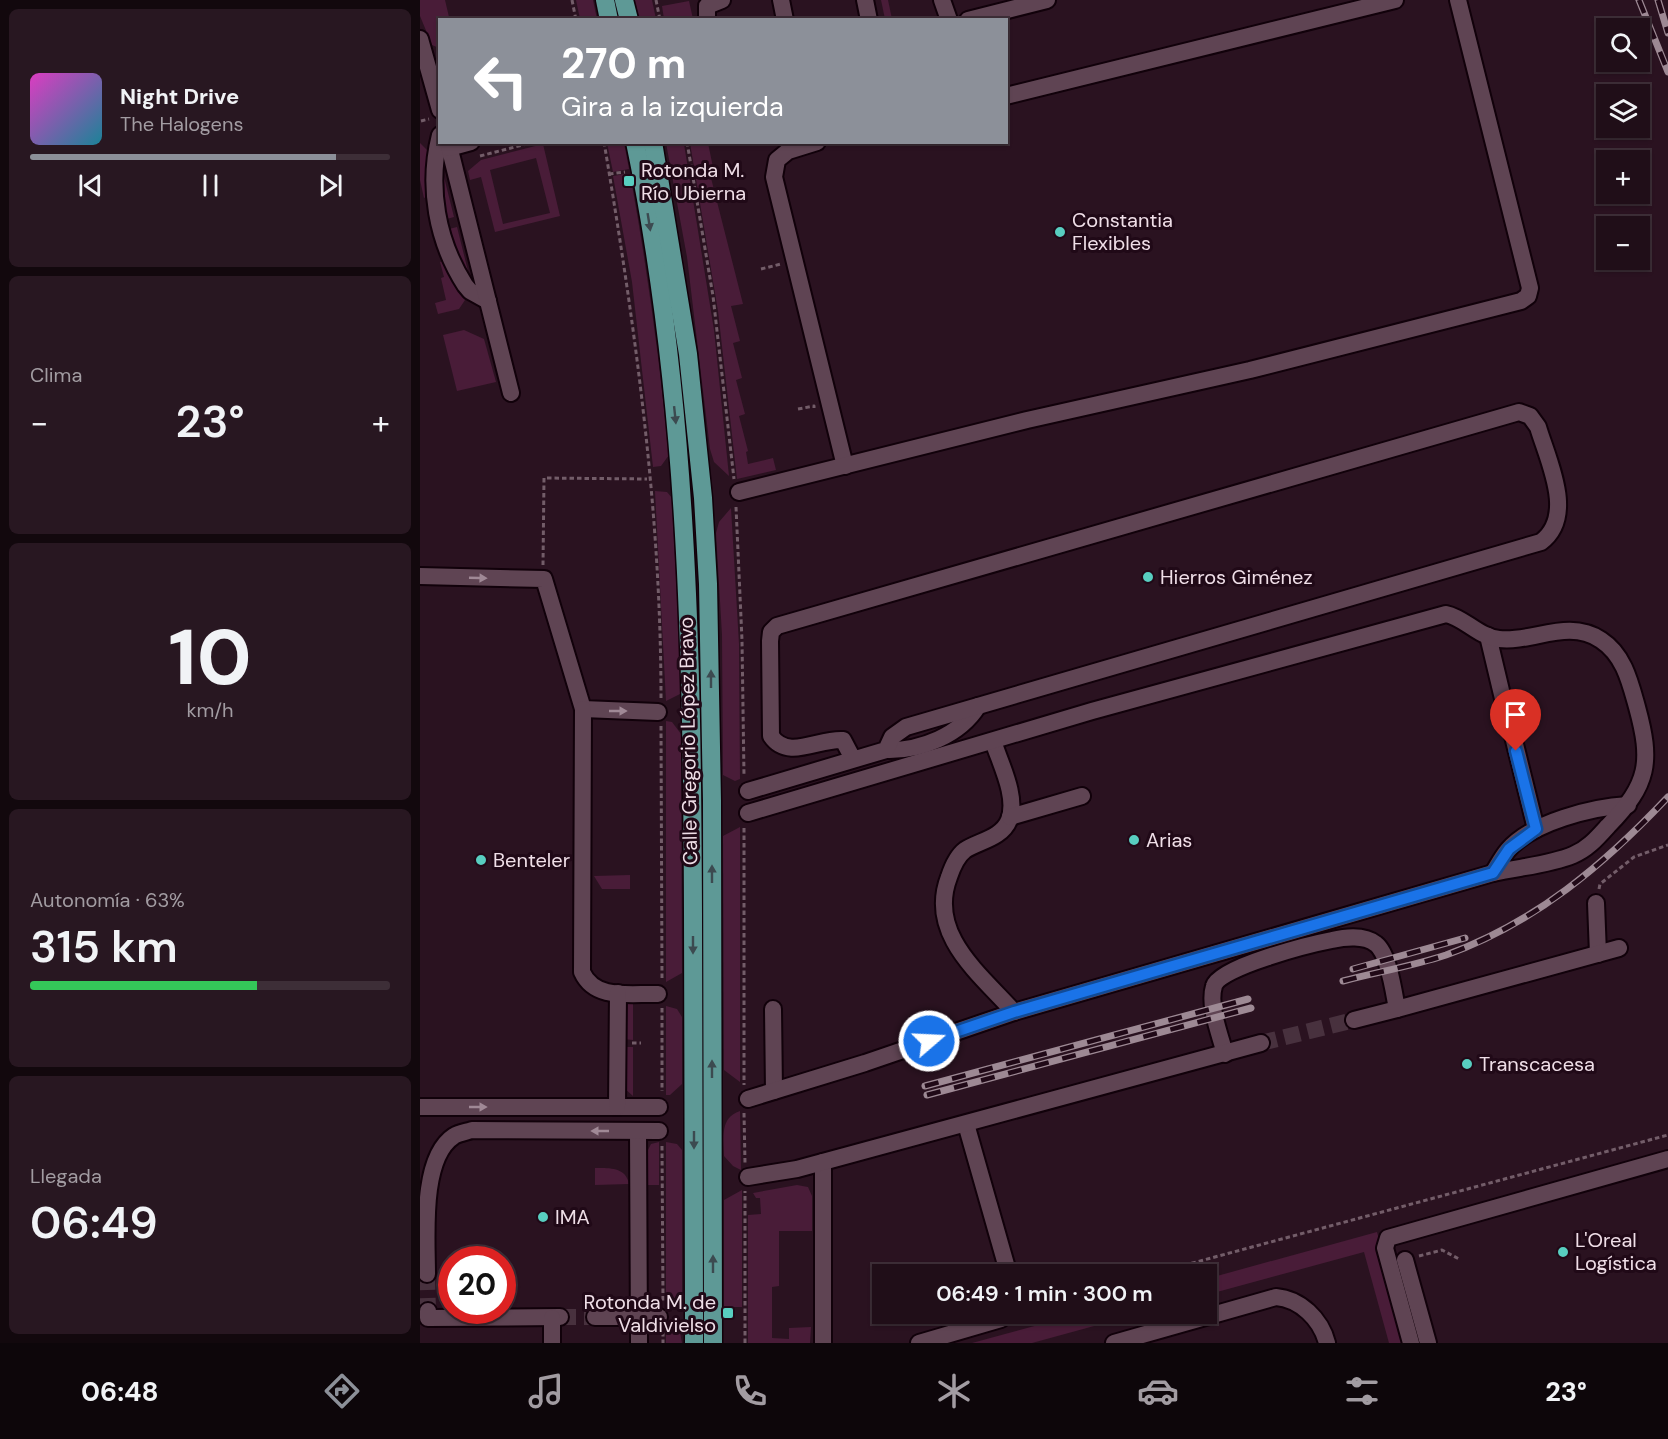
<!DOCTYPE html>
<html lang="es">
<meta charset="utf-8">
<style>
:root{--surface:#200e18;--page:#281721;--text:#f1f3f6;--muted:#a29ca2;--line:#3d2e37;--accent:#8c9099}
body{margin:0;font-family:"DM Sans",sans-serif;background:var(--page);color:var(--text);height:100vh;display:flex;flex-direction:column;font-size:22px;white-space:nowrap}
*{box-sizing:border-box;margin:0}
p{font-size:20px;color:var(--muted)}
.icon{flex:none;width:33px;height:33px;fill:none;stroke:currentColor;stroke-width:2;stroke-linecap:round;stroke-linejoin:round}
.map{position:relative;flex:1;overflow:hidden}
.drawer{display:flex;flex-direction:column;gap:9px;padding:9px;background:#12080d;width:420px}
.drawer>*{flex:none}
.top-card{position:absolute;left:18px;top:18px;width:570px;height:126px;border-radius:0px;box-shadow:0 2px 4px #0004,0 0 0 2px var(--line);background:#8c9099;color:#fff;overflow:hidden}
.controls{position:absolute;left:1176px;top:18px;display:grid;gap:12px}
.controls a{display:grid;place-items:center;width:54px;height:54px;border-radius:0px;background:var(--surface);box-shadow:0 2px 4px #0004,0 0 0 2px var(--line);font-size:30px}
.speed{position:absolute;left:18px;top:1246px;display:flex;gap:12px;font-size:30px;font-weight:700;text-align:center}
.speed>*{display:grid;place-content:center;width:78px;height:78px;border-radius:50%;background:var(--surface);box-shadow:0 2px 4px #0004,0 0 0 2px var(--line);line-height:1}
.speed .limit{border:9px solid #d22;background:#fff;color:#111}
.pin{position:absolute;display:grid;place-items:center;width:51px;height:51px;color:#fff;margin:-62px -26px;border-radius:50% 50% 50% 0;rotate:-45deg;box-shadow:0 0 6px #0007}
.pin .icon{rotate:45deg}
.me{position:absolute;width:66px;margin:-33px;rotate:71deg;stroke-linejoin:round;filter:drop-shadow(0 0 4px #0008)}
.turn{display:flex;align-items:center;gap:21px;height:126px;padding:0 24px;font-size:27px}
.turn .icon{width:78px;height:78px;stroke-width:2.5}
.turn b{display:block;font-size:42px;line-height:51px}
.big{font-size:45px;font-weight:600;line-height:1.1}
.drawer .tile{flex:1;display:flex;flex-direction:column;justify-content:center;gap:9px;min-width:0;padding:0 21px;border-radius:9px;background:var(--page)}
.drawer .dial{align-items:center;gap:0}
.dial b{font-size:78px;line-height:1}
.song{display:flex;align-items:center;gap:18px}
.cover{width:72px;height:72px;border-radius:9px;background:linear-gradient(135deg,hsl(310 70% 55%),hsl(190 70% 35%))}
.played{height:6px;border-radius:3px;background:linear-gradient(90deg,var(--accent) 85%,var(--line) 85%)}
.keys{display:flex;justify-content:space-around;direction:ltr}
.heat{display:flex;justify-content:space-between;align-items:center;font-size:33px;direction:ltr}
.charge{height:9px;border-radius:4px;background:linear-gradient(90deg,#34c759 63%,var(--line) 0)}
.trip{position:absolute;left:452px;top:1264px;width:345px;height:60px;border-radius:0px;background:var(--surface);box-shadow:0 2px 4px #0004,0 0 0 2px var(--line);font-weight:600;line-height:60px;text-align:center}
.menu{display:flex;height:96px;justify-content:space-around;align-items:center;background:#0d060a;color:var(--muted)}
.menu .icon{width:42px;height:42px}
.menu .current{color:var(--accent)}
.menu b{font-size:27px;color:var(--text)}
main{display:flex;flex:1;min-height:0}
.map>svg:first-child{display:block}
.green{fill:#491c38;fill-rule:evenodd}
.lines{fill:none;stroke-linecap:round;stroke-linejoin:round}
.minor-tunnel{stroke:#48313e;stroke-width:16;stroke-dasharray:16 8;stroke-linecap:butt}
.minor-casing{stroke:#11010a;stroke-width:20}
.major-casing{stroke:#11010a;stroke-width:21}
.path{stroke:#735d69;stroke-width:3;stroke-dasharray:4.5 3;stroke-linecap:butt}
.minor{stroke:#5f4453;stroke-width:16}
.major{stroke:#5e9996;stroke-width:18}
.rail-casing{stroke:#9d8994;stroke-width:7}
.rail{stroke:#200917;stroke-width:4.5;stroke-dasharray:14;stroke-linecap:butt}
.oneway{fill:#3c4a50}
.oneway2{fill:#a08996}
.route-casing{stroke:#114b97;stroke-width:15}
.route{stroke:#1a73e8;stroke-width:10}
.poi-dot{fill:#58cec0;stroke:#200917;stroke-width:2}
.labels{text-anchor:middle;stroke-width:6;stroke-linejoin:round;paint-order:stroke}
.poi-label{font-size:20px;fill:#efdee7;stroke:#200917;text-anchor:start}
.street-label{font-size:20px;fill:#efdee7;stroke:#200917}
</style>
<main>
<section class="drawer">
<div class="tile">
<div class="song"><i class="cover"></i><div><b>Night Drive</b><p>The Halogens</p></div></div>
<div class="played"></div>
<div class="keys"><svg class="icon" aria-label="previous" viewBox="0 0 24 24"><path d="M18 5L8 12l10 7zM5 5v14"/></svg><svg class="icon" aria-label="pause" viewBox="0 0 24 24"><path d="M8 5v14M16 5v14"/></svg><svg class="icon" aria-label="next" viewBox="0 0 24 24"><path d="M6 5l10 7-10 7zM19 5v14"/></svg></div>
</div>
<div class="tile"><p>Clima</p>
<div class="heat"><a>−</a><b class="big">23°</b><a>+</a></div>
</div>
<div class="tile dial"><b>10</b><p>km/h</p></div>
<div class="tile"><p>Autonomía · 63%</p><b class="big">315 km</b><div class="charge"></div></div>
<div class="tile"><p>Llegada</p><b class="big">06:49</b></div>
</section>
<div class="map">
<svg width="1248" height="1343" viewBox="0 0 1248 1343">
<rect width="100%" height="100%" fill="#2a1220"/>
<g class="green">
<path d="M0 0H25L29 17 20 20 19 48 12 45 0 16Z"/>
<path d="M156 0H173L177 19H160Z"/>
<path d="M215 0H232L236 19H220Z"/>
<path d="M461 0H468L472 19H465Z"/>
<path d="M269 1 273 19H244L242 6Z"/>
<path d="M0 143 8 151V196L4 198 0 180Z"/>
<path d="M187 143H204L209 169 193 172Z"/>
<path d="M246 143 264 144 294 330 309 476 294 462 290 449 267 257Z"/>
<path d="M270 143H288L295 177 291 178 323 304 311 306 320 341 313 343 322 378 316 380 325 414 319 416 328 451 326 452 328 464 353 458 356 470 317 479 298 311Z"/>
<path d="M123 144 140 216 75 232 61 177 50 180 48 171 61 160ZM116 158 130 213 83 224 70 170Z"/>
<path d="M19 157 34 217 23 220Z"/>
<path d="M204 174 206 185H212C228 274 240 365 249 455L241 466 233 467 212 282 193 176Z"/>
<path d="M37 227 51 283 25 230Z"/>
<path d="M23 261 45 300 39 309 18 314 15 303 26 300 21 278 24 277 20 262Z"/>
<path d="M44 330 64 339 76 382 37 391 23 335Z"/>
<path d="M235 491 247 492 252 498 262 693 246 701Z"/>
<path d="M311 508 319 644 320 779 315 781 303 775 302 635 296 533 299 522Z"/>
<path d="M246 721 252 722 261 734 262 973 246 982Z"/>
<path d="M320 827V1082L304 1070 303 836Z"/>
<path d="M210 875V889H182L174 876Z"/>
<path d="M213 1002V1040L203 1039 206 1003Z"/>
<path d="M246 1006 257 1009 262 1017V1084L250 1095H246Z"/>
<path d="M203 1047H213V1096L204 1088Z"/>
<path d="M320 1111 321 1170 313 1166 304 1156C304 1139 299 1118 320 1111Z"/>
<path d="M239 1142V1185H226L227 1152 231 1144Z"/>
<path d="M246 1142 257 1144 262 1150V1295L254 1304 246 1306Z"/>
<path d="M175 1168C189 1168 206 1167 209 1184L175 1185Z"/>
<path d="M377 1185 388 1187 392 1196V1231H359V1286L352 1287V1338L369 1339V1328L391 1327 390 1343H328V1215L341 1214 340 1198H336L333 1193Z"/>
<path d="M322 1190V1307H304V1200Z"/>
<path d="M957 1232 986 1343H969L944 1252 786 1295V1279Z"/>
<path d="M659 1314H718L612 1343H552Z"/>
<path d="M246 1326 260 1332 262 1343H246Z"/>
</g>
<g class="lines">
<g class="minor-tunnel">
<path d="M841 1043 934 1020"/>
<path d="M7 1274 8 1311"/>
<path d="M140 1317H175"/>
</g>
<g class="minor-casing">
<g id="minor">
<path d="M361 0 365 20"/>
<path d="M445 0 449 20"/>
<path d="M522 0 529 20"/>
<path d="M287 20V6L302 0"/>
<path d="M548 20 627 0"/>
<path d="M0 39 20 110"/>
<path d="M586 96 975 0"/>
<path d="M20 135C7 187 17 241 45 285L50 291 68 301"/>
<path d="M28 142 91 393"/>
<path d="M397 142 368 151 357 160 354 177 425 466"/>
<path d="M29 148 51 142"/>
<path d="M319 492 607 420 830 370 1101 301 1108 296 1110 288 1038 0"/>
<path d="M0 576 124 579 163 709 238 712"/>
<path d="M1068 636 1084 703"/>
<path d="M163 709 162 972C175 1001 211 993 238 994"/>
<path d="M1087 712 1116 829"/>
<path d="M573 741C580 763 598 797 589 820 582 838 559 841 545 850 537 856 532 868 529 877 507 934 560 974 594 1012"/>
<path d="M466 750C501 751 540 735 558 706"/>
<path d="M328 791 466 750 472 737 486 727 1121 542C1156 516 1128 461 1118 427L1110 416 1099 412 357 626 351 632 350 641 351 736C368 761 399 738 423 740L433 759"/>
<path d="M590 817 662 796"/>
<path d="M1073 873C1078 865 1082 857 1088 850 1112 822 1173 807 1208 805"/>
<path d="M1176 903 1178 954"/>
<path d="M353 1009 354 1091"/>
<path d="M934 1020 977 1009"/>
<path d="M805 1054C800 1034 788 1006 794 986 799 967 891 944 912 940 925 937 945 935 956 944 969 954 974 994 977 1009L1199 948"/>
<path d="M328 1099 445 1063 594 1012 1073 873C1099 867 1129 865 1153 855 1168 849 1178 837 1188 826 1229 784 1232 762 1217 707 1210 682 1204 655 1181 640 1148 618 1113 643 1079 639 1057 636 1045 618 1026 614L672 711 328 813"/>
<path d="M0 1107H239"/>
<path d="M197 1107 198 993"/>
<path d="M546 1124 589 1275"/>
<path d="M218 1131 219 1343"/>
<path d="M403 1162V1343"/>
<path d="M328 1177 377 1169 841 1043"/>
<path d="M985 1260 1008 1343"/>
<path d="M7 1274C7 1238 0 1158 34 1136 39 1133 46 1132 52 1130L239 1131"/>
<path d="M8 1311V1318L140 1317"/>
<path d="M175 1317H239"/>
<path d="M132 1343V1318"/>
<path d="M499 1343 581 1319 585 1314"/>
<path d="M694 1343 856 1297C880 1299 901 1319 907 1343"/>
<path d="M991 1343 965 1248 968 1238 1248 1159"/>
</g>
</g>
<g class="major-casing">
<g id="major">
<path d="M185 0 189 20"/>
<path d="M204 0 209 20"/>
<path d="M215 142C268 397 272 655 273 913 273 1057 275 1200 274 1343"/>
<path d="M233 142 268 354 283 498 288 584 292 801 293 1343"/>
</g>
</g>
<g class="path">
<path d="M152 0 156 20"/>
<path d="M236 0 240 20"/>
<path d="M1 121 9 119"/>
<path d="M184 142C215 326 241 511 241 698"/>
<path d="M267 142 293 296 314 479"/>
<path d="M60 156 114 142"/>
<path d="M189 174 205 172"/>
<path d="M341 269 361 264"/>
<path d="M378 409 394 406V408"/>
<path d="M316 507 322 640 324 776"/>
<path d="M123 565 124 478 227 479"/>
<path d="M241 726 242 980"/>
<path d="M324 828V1085"/>
<path d="M1179 889 1180 884 1214 857 1248 845"/>
<path d="M242 1008V1091"/>
<path d="M212 1043H221"/>
<path d="M324 1113 325 1163"/>
<path d="M242 1146 243 1301"/>
<path d="M999 1256 1022 1250 1039 1259"/>
<path d="M728 1275 1248 1135"/>
<path d="M243 1332V1343"/>
<path d="M325 1343V1191"/>
</g>
<use href="#minor" class="minor"/>
<use href="#major" class="major"/>
<g class="rail-casing">
<g id="rail">
<path d="M1219 0 1248 72"/>
<path d="M1238 0 1248 33"/>
<path d="M933 969 1045 938"/>
<path d="M923 981C957 972 993 966 1026 955 1115 923 1184 865 1248 797"/>
<path d="M505 1086 828 999"/>
<path d="M507 1095 831 1008"/>
</g>
</g>
<use href="#rail" class="rail"/>
</g>
<defs><path id="oneway-solid" d="M-6-.8H1V-3.2L6.5 0L1 3.2V.8H-6Z" transform="scale(1.5)"/></defs>
<g class="oneway">
<use href="#oneway-solid" transform="translate(229 222) rotate(81)"/>
<use href="#oneway-solid" transform="translate(255 415) rotate(84)"/>
<use href="#oneway-solid" transform="translate(291 679) rotate(-90)"/>
<use href="#oneway-solid" transform="translate(292 874) rotate(-90)"/>
<use href="#oneway-solid" transform="translate(273 945) rotate(90)"/>
<use href="#oneway-solid" transform="translate(292 1069) rotate(-90)"/>
<use href="#oneway-solid" transform="translate(274 1140) rotate(90)"/>
<use href="#oneway-solid" transform="translate(293 1264) rotate(-90)"/>
</g>
<g class="oneway2">
<use href="#oneway-solid" transform="translate(58 578) rotate(2)"/>
<use href="#oneway-solid" transform="translate(198 711)"/>
<use href="#oneway-solid" transform="translate(58 1107)"/>
<use href="#oneway-solid" transform="translate(180 1131) rotate(-180)"/>
</g>
<g class="lines">
<g class="route-casing">
<path id="route" d="M509 1041 594 1012 1073 873 1089 849 1116 829 1096 751"/>
</g>
<use href="#route" class="route"/>
</g>
<g class="poi-dot">
<rect x="203" y="175" width="12" height="12" rx="3"/>
<circle cx="640" cy="232" r="6"/>
<circle cx="728" cy="577" r="6"/>
<circle cx="714" cy="840" r="6"/>
<circle cx="61" cy="860" r="6"/>
<circle cx="1047" cy="1064" r="6"/>
<circle cx="123" cy="1217" r="6"/>
<circle cx="1143" cy="1252" r="6"/>
<rect x="302" y="1307" width="12" height="12" rx="3"/>
</g>
<g class="labels">
<g class="poi-label">
<text x="221" y="177">Rotonda M.<tspan x="221" dy="23">Río Ubierna</tspan></text>
<text x="652" y="227">Constantia<tspan x="652" dy="23">Flexibles</tspan></text>
<text x="740" y="584">Hierros Giménez</text>
<text x="726" y="847">Arias</text>
<text x="73" y="867">Benteler</text>
<text x="1059" y="1071">Transcacesa</text>
<text x="135" y="1224">IMA</text>
<text x="1155" y="1247">L'Oreal<tspan x="1155" dy="23">Logística</tspan></text>
<text x="296" y="1309" text-anchor="end">Rotonda M. de<tspan x="296" dy="23">Valdivielso</tspan></text>
</g>
<g class="street-label">
<text transform="translate(268 741) rotate(-91)" y="7">Calle Gregorio López Bravo</text>
</g>
</g>
</svg>
<div class="controls">
<a><svg class="icon" aria-label="search" viewBox="0 0 24 24"><circle cx="10" cy="10" r="6"/><path d="M15 15l6 6"/></svg></a>
<a><svg class="icon" aria-label="layers" viewBox="0 0 24 24"><path d="M12 4l9 5-9 5-9-5zM3 14l9 5 9-5"/></svg></a>
<a>+</a>
<a>−</a>
</div>
<div class="speed"><div class="limit">20</div></div>
<div class="pin" style="left:1096px;top:751px;background:#d93025"><svg class="icon" aria-label="arrive" viewBox="0 0 24 24"><path d="M6 21V4h12l-3 4 3 4H6"/></svg></div>
<svg class="me" style="left:509px;top:1041px" viewBox="-20 -20 40 40"><circle r="17" fill="#1a73e8" stroke="#fff" stroke-width="3"/><path d="M0-11L8 9 0 5-8 9z" fill="#fff"/></svg>
<div class="trip">06:49 · 1 min · 300 m</div>
<div class="top-card">
<div class="turn"><svg class="icon" aria-label="left" viewBox="0 0 24 24"><path d="M17 20v-9H6M10 6l-5 5 5 5"/></svg><div><b>270 m</b>Gira a la izquierda</div></div>
</div>
</div>
</main>
<nav class="menu">
<b>06:48</b>
<svg class="icon current" aria-label="directions" viewBox="0 0 24 24"><path d="M12 3l9 9-9 9-9-9zM9 14v-3h6M13 9l2 2-2 2"/></svg>
<svg class="icon" aria-label="music" viewBox="0 0 24 24"><path d="M9 18V5l10-2v13"/><circle cx="6" cy="18" r="3"/><circle cx="16" cy="16" r="3"/></svg>
<svg class="icon" aria-label="phone" viewBox="0 0 24 24"><path d="M5 4h4l2 5-3 2q2 4 5 5l2-3 5 2v4C11 20 4 13 5 4z"/></svg>
<svg class="icon" aria-label="climate" viewBox="0 0 24 24"><path d="M12 3v18M4 7l16 10M4 17L20 7"/></svg>
<svg class="icon" aria-label="car" viewBox="0 0 24 24"><path d="M5 17H2v-5l4-1 3-4h7l3 4 3 1v5h-3M9 17h6M6 11h13"/><circle cx="7" cy="17" r="2"/><circle cx="17" cy="17" r="2"/></svg>
<svg class="icon" aria-label="filters" viewBox="0 0 24 24"><path d="M4 7h16M4 17h16"/><circle cx="9" cy="7" r="2"/><circle cx="15" cy="17" r="2"/></svg>
<b>23°</b>
</nav>
